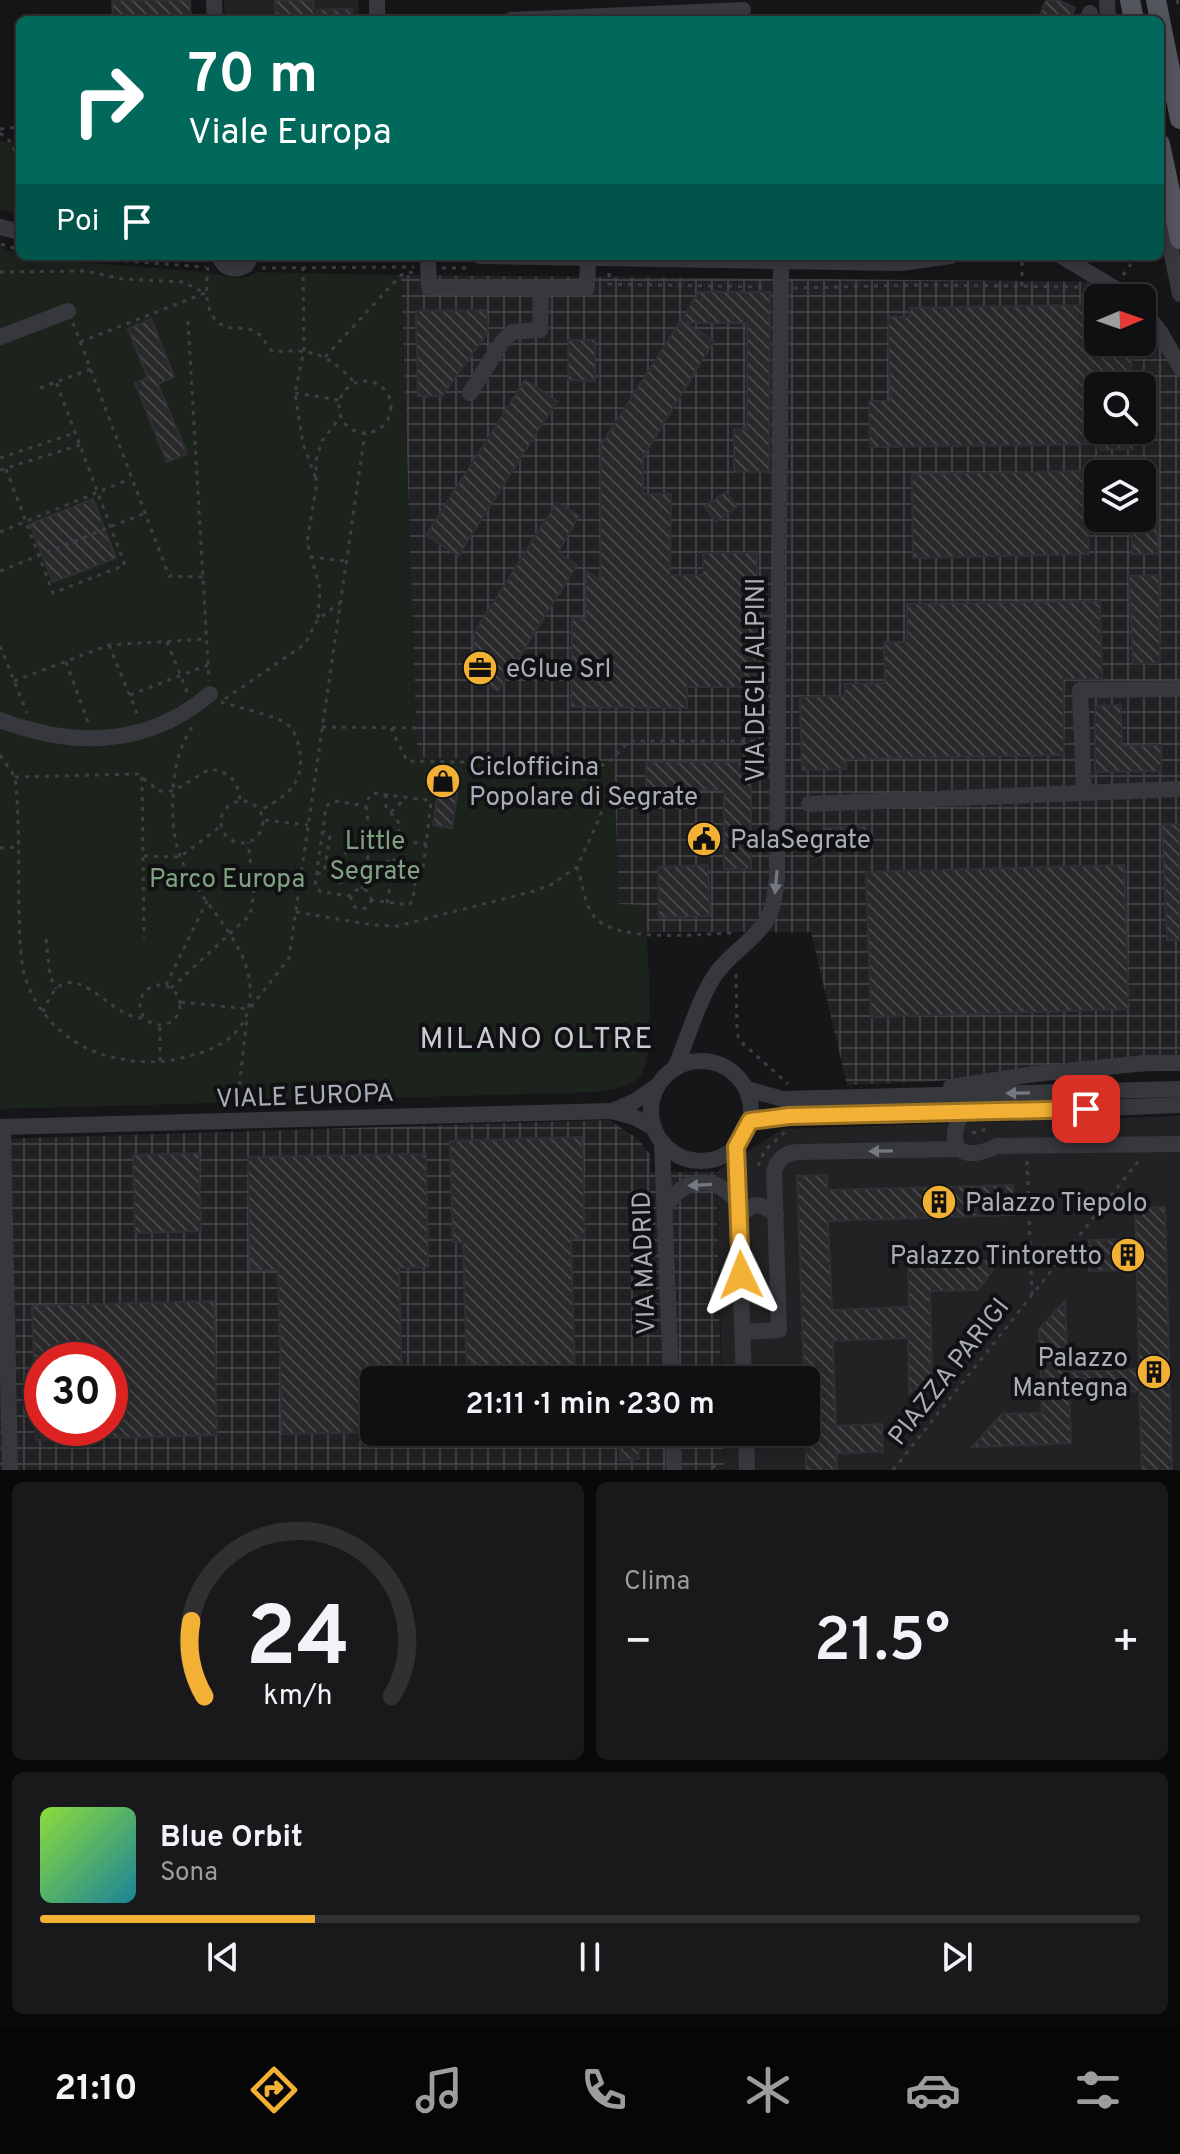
<!DOCTYPE html>
<html lang="it">
<meta charset="utf-8">
<style>
:root{--surface:#101012;--page:#19191b;--text:#f1f3f6;--muted:#9c9d9f;--line:#303032;--accent:#f2b134}
body{margin:0;font-family:Overpass,sans-serif;background:var(--page);color:var(--text);height:100vh;display:flex;flex-direction:column;font-size:30px;white-space:nowrap}
*{box-sizing:border-box;margin:0}
p{font-size:26px;color:var(--muted)}
.icon{flex:none;width:44px;height:44px;fill:none;stroke:currentColor;stroke-width:2;stroke-linecap:round;stroke-linejoin:round}
.map{position:relative;height:1470px;overflow:hidden}
.drawer{display:flex;flex-direction:column;gap:12px;padding:12px;background:#09090a;flex:1}
.drawer>*{flex:none}
.guide{position:absolute;left:16px;top:16px;width:1148px;height:244px;border-radius:12px;box-shadow:0 4px 12px #0003,0 0 0 2px var(--line);background:#00695c;color:#fff;overflow:hidden}
.needle{width:52px;rotate:88deg}
.buttons{position:absolute;left:1084px;top:284px;display:grid;gap:16px}
.buttons a{display:grid;place-items:center;width:72px;height:72px;border-radius:12px;background:var(--surface);box-shadow:0 4px 12px #0003,0 0 0 2px var(--line);font-size:40px}
.speed{position:absolute;left:24px;top:1342px;display:flex;gap:16px;font-size:40px;font-weight:700;text-align:center}
.speed>*{display:grid;place-content:center;width:104px;height:104px;border-radius:50%;background:var(--surface);box-shadow:0 4px 12px #0003,0 0 0 2px var(--line);line-height:1}
.speed .limit{border:12px solid #d22;background:#fff;color:#111}
.pin{position:absolute;display:grid;place-items:center;width:68px;height:68px;color:#fff;margin:-34px;border-radius:16px;box-shadow:0 4px 12px #0006}
.me{position:absolute;width:88px;margin:-44px;rotate:358deg;stroke-linejoin:round;filter:drop-shadow(0 0 6px #0008)}
.turn{display:flex;align-items:center;gap:28px;height:168px;padding:0 40px;font-size:36px}
.turn .icon{width:104px;height:104px;stroke-width:2.5}
.turn b{display:block;font-size:56px;line-height:68px}
.then{display:flex;align-items:center;height:76px;padding:0 40px;background:#0003;gap:16px;font-size:30px}
.big{font-size:60px;font-weight:600;line-height:1.1}
.drawer .card{flex:1;display:flex;flex-direction:column;justify-content:center;gap:12px;min-width:0;padding:0 28px;border-radius:12px;background:var(--page)}
.drawer .dial{align-items:center;gap:0}
.dial svg{height:208px;overflow:visible;fill:none;stroke:var(--line);stroke-width:7;stroke-linecap:round;text-anchor:middle}
.dial text{fill:var(--text);stroke:none}
.song{display:flex;align-items:center;gap:24px}
.cover{width:96px;height:96px;border-radius:12px;background:linear-gradient(135deg,hsl(90 70% 55%),hsl(190 70% 35%))}
.played{height:8px;border-radius:4px;background:linear-gradient(90deg,var(--accent) 25%,var(--line) 25%)}
.keys{display:flex;justify-content:space-around;direction:ltr}
.heat{display:flex;justify-content:space-between;align-items:center;font-size:44px;direction:ltr}
.drawer .tiles{flex:1;display:grid;gap:12px;grid-template-columns:1fr 1fr}
.card:last-child{grid-column:span 2}
.trip{position:absolute;left:360px;top:1366px;width:460px;height:80px;border-radius:12px;background:var(--surface);box-shadow:0 4px 12px #0003,0 0 0 2px var(--line);font-weight:600;line-height:80px;text-align:center}
.dock{display:flex;height:128px;justify-content:space-around;align-items:center;background:#060607;color:var(--muted)}
.dock .icon{width:56px;height:56px}
.dock .active{color:var(--accent)}
.dock b{font-size:36px;color:var(--text)}
.map>svg:first-child{display:block}
.built{fill:#222225}
.industrial{fill:url(#industrial-grid);fill-rule:evenodd}
.park{fill:#1c231d}
.building{fill:url(#building-back-hatch);stroke:#303034;stroke-width:2}
.lines{fill:none;stroke-linecap:round;stroke-linejoin:round}
.path{stroke:#3d3f44;stroke-width:3;stroke-dasharray:4 6;stroke-linecap:butt}
.minor{stroke:#37383d;stroke-width:16}
.major{stroke:#53555c;stroke-width:20}
.oneway{fill:#757881}
.route-casing{stroke:#9d7322;stroke-width:20}
.route{stroke:#f2b134;stroke-width:14}
.labels{text-anchor:middle;stroke-width:8;stroke-linejoin:round;paint-order:stroke}
.poi-label{font-size:26px;fill:#a8adb8;stroke:#111113;text-anchor:start}
.street-label{font-size:26px;fill:#a8adb8;stroke:#111113}
.park-label{font-size:26px;fill:#7fa381;stroke:#111113}
.quarter-label{font-size:30px;letter-spacing:2px;fill:#c9ccd4;stroke:#111113}
</style>
<div class="map">
<svg width="1180" height="1470" viewBox="0 0 1180 1470">
<defs>
<pattern id="industrial-grid" width="8" height="8" patternUnits="userSpaceOnUse" patternTransform="scale(2)"><rect width="8" height="8" fill="#222225"/><path d="M0 4h8M4 0v8" fill="none" stroke="#3f3f43"/></pattern>
<pattern id="building-back-hatch" width="6" height="6" patternUnits="userSpaceOnUse" patternTransform="scale(2)"><rect width="6" height="6" fill="#29292c"/><path d="M-1 5l2 2M0 0l6 6M5-1l2 2" fill="none" stroke="#454548"/></pattern>
</defs>
<rect width="100%" height="100%" fill="#161618"/>
<g class="built">
<path d="M224 0H358L359 20H225Z"/>
<path d="M1180 1116V1470H724L723 1432H806V1380H722L716 1172 782 1129Z"/>
</g>
<g class="industrial">
<path d="M401 275 1119 282 1140 298H1098V342H1142V299L1147 303 1168 329 1180 351V1070L847 1085 811 932H646L645 905H619L417 758ZM1098 386H1142V430H1098ZM1098 474H1142V518H1098Z"/>
<path d="M609 1120 638 1139 650 1154 651 1172H716L721 1380H374V1432H723L724 1470H0V1139ZM42 1360H110V1428H42Z"/>
</g>
<g class="park">
<path d="M0 142H20V215L0 209Z"/>
<path d="M0 247 31 258 207 272C227 275 238 284 257 272L401 275 417 758 614 761 619 904 645 905C646 941 657 1046 642 1073 634 1087 612 1089 598 1092L0 1109Z"/>
</g>
<g class="building">
<path d="M112 0H190L191 20H113Z"/>
<path d="M275 0H313L314 20H276Z"/>
<path d="M1046 0H1058L1075 8 1070 20H1038Z"/>
<path d="M352 9V20H317V10Z"/>
<path d="M699 292H770L769 472H734V429L747 430V323H685L714 341 643 457V494H671L670 575H703V553H757L756 687H687V708L571 707 572 618H586V571L600 580 601 445Z"/>
<path d="M1092 305 1098 309V342H1131L1132 386H1098V430H1132L1133 449 1100 450V444L870 447 869 401H890L888 317H910V308Z"/>
<path d="M486 310 488 332 442 396H418L416 311Z"/>
<path d="M151 319 174 377 158 384 187 454 167 462 135 383 148 378 128 329Z"/>
<path d="M568 340H595V381L568 380Z"/>
<path d="M525 380 557 401 458 556 426 535Z"/>
<path d="M1130 463H1147V470H1157L1158 554H1132V518H1142V474H1131Z"/>
<path d="M1087 471 1089 554 913 558 912 474Z"/>
<path d="M726 492 737 507 716 522 705 506Z"/>
<path d="M93 499 116 558 53 582 30 524Z"/>
<path d="M557 502 579 516 558 552 577 565 498 691 474 676V633Z"/>
<path d="M1159 575 1160 663 1133 664 1129 576Z"/>
<path d="M1100 601 1102 679H1063L1064 755 846 759V769L802 770 800 697 845 696V684L885 683 884 642H907V604Z"/>
<path d="M1121 705 1122 746 1161 745V771L1095 772V706Z"/>
<path d="M646 762H751V869H724V790H646Z"/>
<path d="M441 773 460 776 452 828 433 825Z"/>
<path d="M1162 824H1180V940H1167Z"/>
<path d="M866 826 867 843 827 845 826 828Z"/>
<path d="M708 865 710 916 659 918 658 867Z"/>
<path d="M1124 865 1129 1009 871 1017 866 872Z"/>
<path d="M582 1137 585 1238 571 1239 575 1380H467L463 1242H453L450 1141Z"/>
<path d="M199 1153 201 1231 135 1233 133 1155Z"/>
<path d="M426 1154 428 1267 399 1268 402 1380H374V1432L282 1434 278 1270H250L248 1157Z"/>
<path d="M827 1175V1190L1013 1185 1014 1215 828 1221 832 1310 909 1307 908 1262 1000 1260 978 1290 930 1291 932 1376 909 1394 908 1338 833 1341 836 1426 882 1424 883 1452 836 1453 837 1470H806V1374H804L797 1176Z"/>
<path d="M1165 1207 1172 1470H1142L1139 1391 1069 1394 1071 1443 972 1447 1002 1414 1042 1413 1039 1329 1065 1301 1068 1372 1139 1369 1137 1270 1089 1271V1240L1136 1239 1135 1208Z"/>
<path d="M214 1301 217 1435 110 1438V1360H34L32 1306Z"/>
<path d="M35 1428H100V1438L36 1440Z"/>
<path d="M619 1432H638L639 1459 620 1460Z"/>
</g>
<g class="lines">
<g class="path">
<path d="M1177 0 1180 10"/>
<path d="M0 129 20 127"/>
<path d="M0 133 12 143 20 167"/>
<path d="M1 244 20 250"/>
<path d="M55 256 206 267"/>
<path d="M208 267C206 289 202 322 231 328 239 329 249 327 256 332 264 337 266 346 273 352 311 348 329 354 355 383"/>
<path d="M303 267 304 350 295 393 303 444 316 479"/>
<path d="M262 268 414 267"/>
<path d="M442 268H470"/>
<path d="M0 272 85 271 123 279 183 282 205 293"/>
<path d="M609 273V284L767 287"/>
<path d="M1123 275 1137 256"/>
<path d="M1022 286V256"/>
<path d="M794 288 917 285 1082 287"/>
<path d="M188 321 209 681"/>
<path d="M73 323 169 576 203 577"/>
<path d="M80 342 205 293"/>
<path d="M325 357 401 275 413 272"/>
<circle cx="365" cy="407" r="26"/>
<path d="M40 388 91 369"/>
<path d="M295 393 339 400"/>
<path d="M0 458 75 433"/>
<path d="M6 469 53 593 125 565 56 382"/>
<path d="M0 470 80 445"/>
<path d="M0 532 130 479"/>
<path d="M310 557 346 561"/>
<path d="M0 571 145 513"/>
<path d="M318 618 320 589 307 542 316 488V461L322 441 341 416"/>
<path d="M167 642 188 694"/>
<path d="M109 645 138 716"/>
<path d="M0 646 27 713"/>
<path d="M66 662 88 722"/>
<path d="M14 681 109 645 206 639"/>
<path d="M130 695 208 665"/>
<path d="M225 699 305 644 318 619 340 603"/>
<path d="M221 702C236 707 277 716 287 724 294 730 297 738 299 747 306 781 289 796 260 810"/>
<path d="M322 727 425 728"/>
<path d="M391 728 407 761 603 765 610 761 629 741H763"/>
<path d="M0 755 15 777C20 821 18 866 19 911 20 932 19 956 25 977 36 1012 63 1040 98 1053 124 1062 155 1065 181 1058 211 1051 242 1040 249 1006 260 946 199 907 180 856 173 837 172 816 173 796 173 771 179 748 192 727"/>
<path d="M15 777 138 774 159 791H173L210 769C230 773 237 779 240 800"/>
<path d="M142 777 144 938"/>
<path d="M386 794V807L400 824 394 861"/>
<circle cx="242" cy="822" r="21"/>
<path d="M391 812 406 798"/>
<path d="M265 820 308 825"/>
<path d="M0 848 18 847"/>
<path d="M368 852 385 839 426 844"/>
<path d="M144 856 180 857 221 826"/>
<circle cx="393" cy="870" r="10"/>
<path d="M344 863 383 869"/>
<path d="M577 867C582 881 584 903 593 915 613 944 700 934 733 933"/>
<path d="M317 874 324 872 330 836 323 831"/>
<path d="M340 884 348 837"/>
<path d="M362 889C365 872 369 854 370 837 371 821 360 807 372 793L428 800 431 803 423 869 417 874 403 873"/>
<circle cx="361" cy="899" r="10"/>
<path d="M351 896 321 892 315 886 326 806 334 801 366 806"/>
<path d="M370 900 409 905 413 900 416 874"/>
<path d="M387 903 391 880"/>
<path d="M296 912 373 925 398 926 534 891 552 884 577 867 600 817 602 808 576 765"/>
<path d="M46 939 50 975 56 989"/>
<path d="M736 974 737 1033 740 1041 788 1084"/>
<path d="M166 985 207 901"/>
<circle cx="160" cy="1005" r="20"/>
<path d="M171 988 250 915 254 894 248 842"/>
<path d="M181 1002 248 1009"/>
<path d="M251 1007 289 958 365 433"/>
<path d="M43 1012C47 1003 52 990 61 985 86 971 116 1021 145 1018"/>
<path d="M160 1061V1025"/>
<path d="M237 1105 247 1018"/>
<path d="M972 1133 991 1128"/>
<path d="M1027 1161 1032 1294"/>
<path d="M758 1166 765 1150 785 1132"/>
<path d="M714 1464V1469"/>
<path d="M893 1470 1140 1159"/>
</g>
<g class="minor">
<path d="M214 0 215 20"/>
<path d="M377 0V20"/>
<path d="M1107 0 1108 20"/>
<path d="M511 20 743 10"/>
<path d="M1088 20 1090 13"/>
<path d="M1160 218 1168 236 1180 294"/>
<path d="M0 227 20 232"/>
<path d="M219 256C224 269 234 272 246 265L251 256"/>
<path d="M428 256 429 287 587 288 588 258"/>
<path d="M480 256 901 263 951 256"/>
<path d="M1061 256 1131 298"/>
<path d="M1142 308 1160 332 1180 367"/>
<path d="M0 337 68 311"/>
<path d="M470 393 502 342 512 332 540 330 541 288"/>
<path d="M0 720C74 748 147 747 210 694"/>
<path d="M1084 793 1080 690 1180 689"/>
<path d="M809 804 1180 789"/>
<circle cx="701" cy="1111" r="50"/>
<path d="M675 1068C688 1038 697 1003 715 975 729 954 753 942 766 921 774 908 775 892 777 878L781 261"/>
<path d="M951 1087 1035 1074 1146 1063H1180"/>
<path d="M746 1089 783 1099 1180 1089"/>
<path d="M612 1111 635 1101 657 1086"/>
<path d="M962 1113C943 1149 964 1163 997 1146L1180 1144"/>
<path d="M750 1121 789 1116H891L1180 1105"/>
<path d="M0 1127 612 1111 634 1117 654 1128"/>
<path d="M3 1127 10 1470"/>
<path d="M662 1143 671 1380"/>
<path d="M736 1147 744 1380"/>
<path d="M665 1208C684 1176 715 1173 738 1203"/>
<path d="M739 1218C751 1201 761 1202 776 1215"/>
<path d="M742 1332 779 1330 774 1171C779 1158 784 1153 798 1152L959 1149"/>
<path d="M673 1432 674 1470"/>
<path d="M746 1432 747 1470"/>
</g>
<g class="major">
<path d="M1130 0 1134 20"/>
<path d="M1156 0 1180 119"/>
<path d="M1160 144 1180 239"/>
</g>
</g>
<defs><path id="oneway-solid" d="M-6-.8H1V-3.2L6.5 0L1 3.2V.8H-6Z" transform="scale(2)"/></defs>
<g class="oneway">
<use href="#oneway-solid" transform="translate(776 882) rotate(95)"/>
<use href="#oneway-solid" transform="translate(1018 1093) rotate(179)"/>
<use href="#oneway-solid" transform="translate(881 1151) rotate(179)"/>
<use href="#oneway-solid" transform="translate(700 1185) rotate(177)"/>
</g>
<g class="lines">
<g class="route-casing">
<path id="route" d="M741 1275 736 1147 750 1121 789 1116 1086 1109"/>
</g>
<use href="#route" class="route"/>
</g>
<defs>
<g id="office-disc" transform="scale(1.8)"><circle r="9.5" fill="#f2b134" stroke="#111113"/><path d="M-6-3h4V-5.5h4V-3h4V5H-6ZM-1-4.5V-3h2v-1.5ZM-6 0V1H6V0Z" fill="#111"/></g>
<g id="shop-disc" transform="scale(1.8)"><circle r="9.5" fill="#f2b134" stroke="#111113"/><path d="M-5-2.5h2.3a2.7 3.5 0 0 1 5.4 0H5L5.5 6h-11ZM-1.5-2.5h3a1.5 2.3 0 0 0-3 0Z" fill="#111"/></g>
<g id="civic-disc" transform="scale(1.8)"><circle r="9.5" fill="#f2b134" stroke="#111113"/><path d="M-.6-6.5H3V-4.5H.6V-3L4-1V1h2V6H-6V1h2V-1L-.6-3ZM-1.2 2.5V6h2.4V2.5Z" fill="#111"/></g>
<g id="building-disc" transform="scale(1.8)"><circle r="9.5" fill="#f2b134" stroke="#111113"/><path d="M-4-6H4V6H1V3H-1V6H-4ZM-2.5-4.3h1.7v1.8h-1.7ZM.8-4.3h1.7v1.8H.8ZM-2.5-1h1.7V.8h-1.7ZM.8-1h1.7V.8H.8Z" fill="#111"/></g>
</defs>
<g fill-rule="evenodd">
<use href="#office-disc" x="480" y="668"/>
<use href="#shop-disc" x="443" y="781"/>
<use href="#civic-disc" x="704" y="839"/>
<use href="#building-disc" x="939" y="1202"/>
<use href="#building-disc" x="1128" y="1255"/>
<use href="#building-disc" x="1154" y="1372"/>
</g>
<g class="labels">
<g class="poi-label">
<text x="506" y="677">eGlue Srl</text>
<text x="469" y="775">Ciclofficina<tspan x="469" dy="30">Popolare di Segrate</tspan></text>
<text x="730" y="848">PalaSegrate</text>
<text x="965" y="1211">Palazzo Tiepolo</text>
<text x="1102" y="1264" text-anchor="end">Palazzo Tintoretto</text>
<text x="1128" y="1366" text-anchor="end">Palazzo<tspan x="1128" dy="30">Mantegna</tspan></text>
</g>
<g class="street-label">
<text transform="translate(755 680) rotate(-90)" y="9">VIA DEGLI ALPINI</text>
<text transform="translate(305 1095) rotate(-2)" y="9">VIALE EUROPA</text>
<text transform="translate(643 1263) rotate(-92)" y="9">VIA MADRID</text>
<text transform="translate(948 1371) rotate(-52)" y="9">PIAZZA PARIGI</text>
</g>
<g class="park-label">
<text x="375" y="849">Little<tspan x="375" dy="30">Segrate</tspan></text>
<text x="227" y="887">Parco Europa</text>
</g>
<g class="quarter-label">
<text x="537" y="1048">MILANO OLTRE</text>
</g>
</g>
</svg>
<div class="buttons">
<a><svg class="needle" viewBox="-14 -14 28 28"><path d="M0-13l5 13h-10z" fill="#e53935"/><path d="M0 13l5-13h-10z" fill="#9c9d9f"/></svg></a>
<a><svg class="icon" aria-label="search" viewBox="0 0 24 24"><circle cx="10" cy="10" r="6"/><path d="M15 15l6 6"/></svg></a>
<a><svg class="icon" aria-label="layers" viewBox="0 0 24 24"><path d="M12 4l9 5-9 5-9-5zM3 14l9 5 9-5"/></svg></a>
</div>
<div class="speed"><div class="limit">30</div></div>
<div class="pin" style="left:1086px;top:1109px;background:#d93025"><svg class="icon" aria-label="arrive" viewBox="0 0 24 24"><path d="M6 21V4h12l-3 4 3 4H6"/></svg></div>
<svg class="me" style="left:741px;top:1275px" viewBox="-20 -20 40 40"><path d="M0-17L14 15 0 8-14 15z" fill="#f2b134" stroke="#fff" stroke-width="4"/></svg>
<div class="trip">21:11 · 1 min · 230 m</div>
<div class="guide">
<div class="turn"><svg class="icon" aria-label="right" viewBox="0 0 24 24"><path d="M7 20v-9h11M14 6l5 5-5 5"/></svg><div><b>70 m</b>Viale Europa</div></div>
<div class="then">Poi<svg class="icon" aria-label="arrive" viewBox="0 0 24 24"><path d="M6 21V4h12l-3 4 3 4H6"/></svg></div>
</div>
</div>
<section class="drawer">
<div class="tiles">
<div class="card dial"><svg viewBox="0 0 100 80">
<path d="M14 69A42 42 0 1 1 86 69"/>
<path d="M14 69A42 42 0 0 1 9 40" stroke="#f2b134"/>
<text x="50" y="56" font-size="32" font-weight="700">24</text>
<text x="50" y="72" font-size="11">km/h</text>
</svg></div>
<div class="card"><p>Clima</p>
<div class="heat"><a>−</a><b class="big">21.5°</b><a>+</a></div>
</div>
<div class="card">
<div class="song"><i class="cover"></i><div><b>Blue Orbit</b><p>Sona</p></div></div>
<div class="played"></div>
<div class="keys"><svg class="icon" aria-label="previous" viewBox="0 0 24 24"><path d="M18 5L8 12l10 7zM5 5v14"/></svg><svg class="icon" aria-label="pause" viewBox="0 0 24 24"><path d="M8 5v14M16 5v14"/></svg><svg class="icon" aria-label="next" viewBox="0 0 24 24"><path d="M6 5l10 7-10 7zM19 5v14"/></svg></div>
</div>
</div>
</section>
<nav class="dock">
<b>21:10</b>
<svg class="icon active" aria-label="directions" viewBox="0 0 24 24"><path d="M12 3l9 9-9 9-9-9zM9 14v-3h6M13 9l2 2-2 2"/></svg>
<svg class="icon" aria-label="music" viewBox="0 0 24 24"><path d="M9 18V5l10-2v13"/><circle cx="6" cy="18" r="3"/><circle cx="16" cy="16" r="3"/></svg>
<svg class="icon" aria-label="phone" viewBox="0 0 24 24"><path d="M5 4h4l2 5-3 2q2 4 5 5l2-3 5 2v4C11 20 4 13 5 4z"/></svg>
<svg class="icon" aria-label="climate" viewBox="0 0 24 24"><path d="M12 3v18M4 7l16 10M4 17L20 7"/></svg>
<svg class="icon" aria-label="car" viewBox="0 0 24 24"><path d="M5 17H2v-5l4-1 3-4h7l3 4 3 1v5h-3M9 17h6M6 11h13"/><circle cx="7" cy="17" r="2"/><circle cx="17" cy="17" r="2"/></svg>
<svg class="icon" aria-label="filters" viewBox="0 0 24 24"><path d="M4 7h16M4 17h16"/><circle cx="9" cy="7" r="2"/><circle cx="15" cy="17" r="2"/></svg>
</nav>
